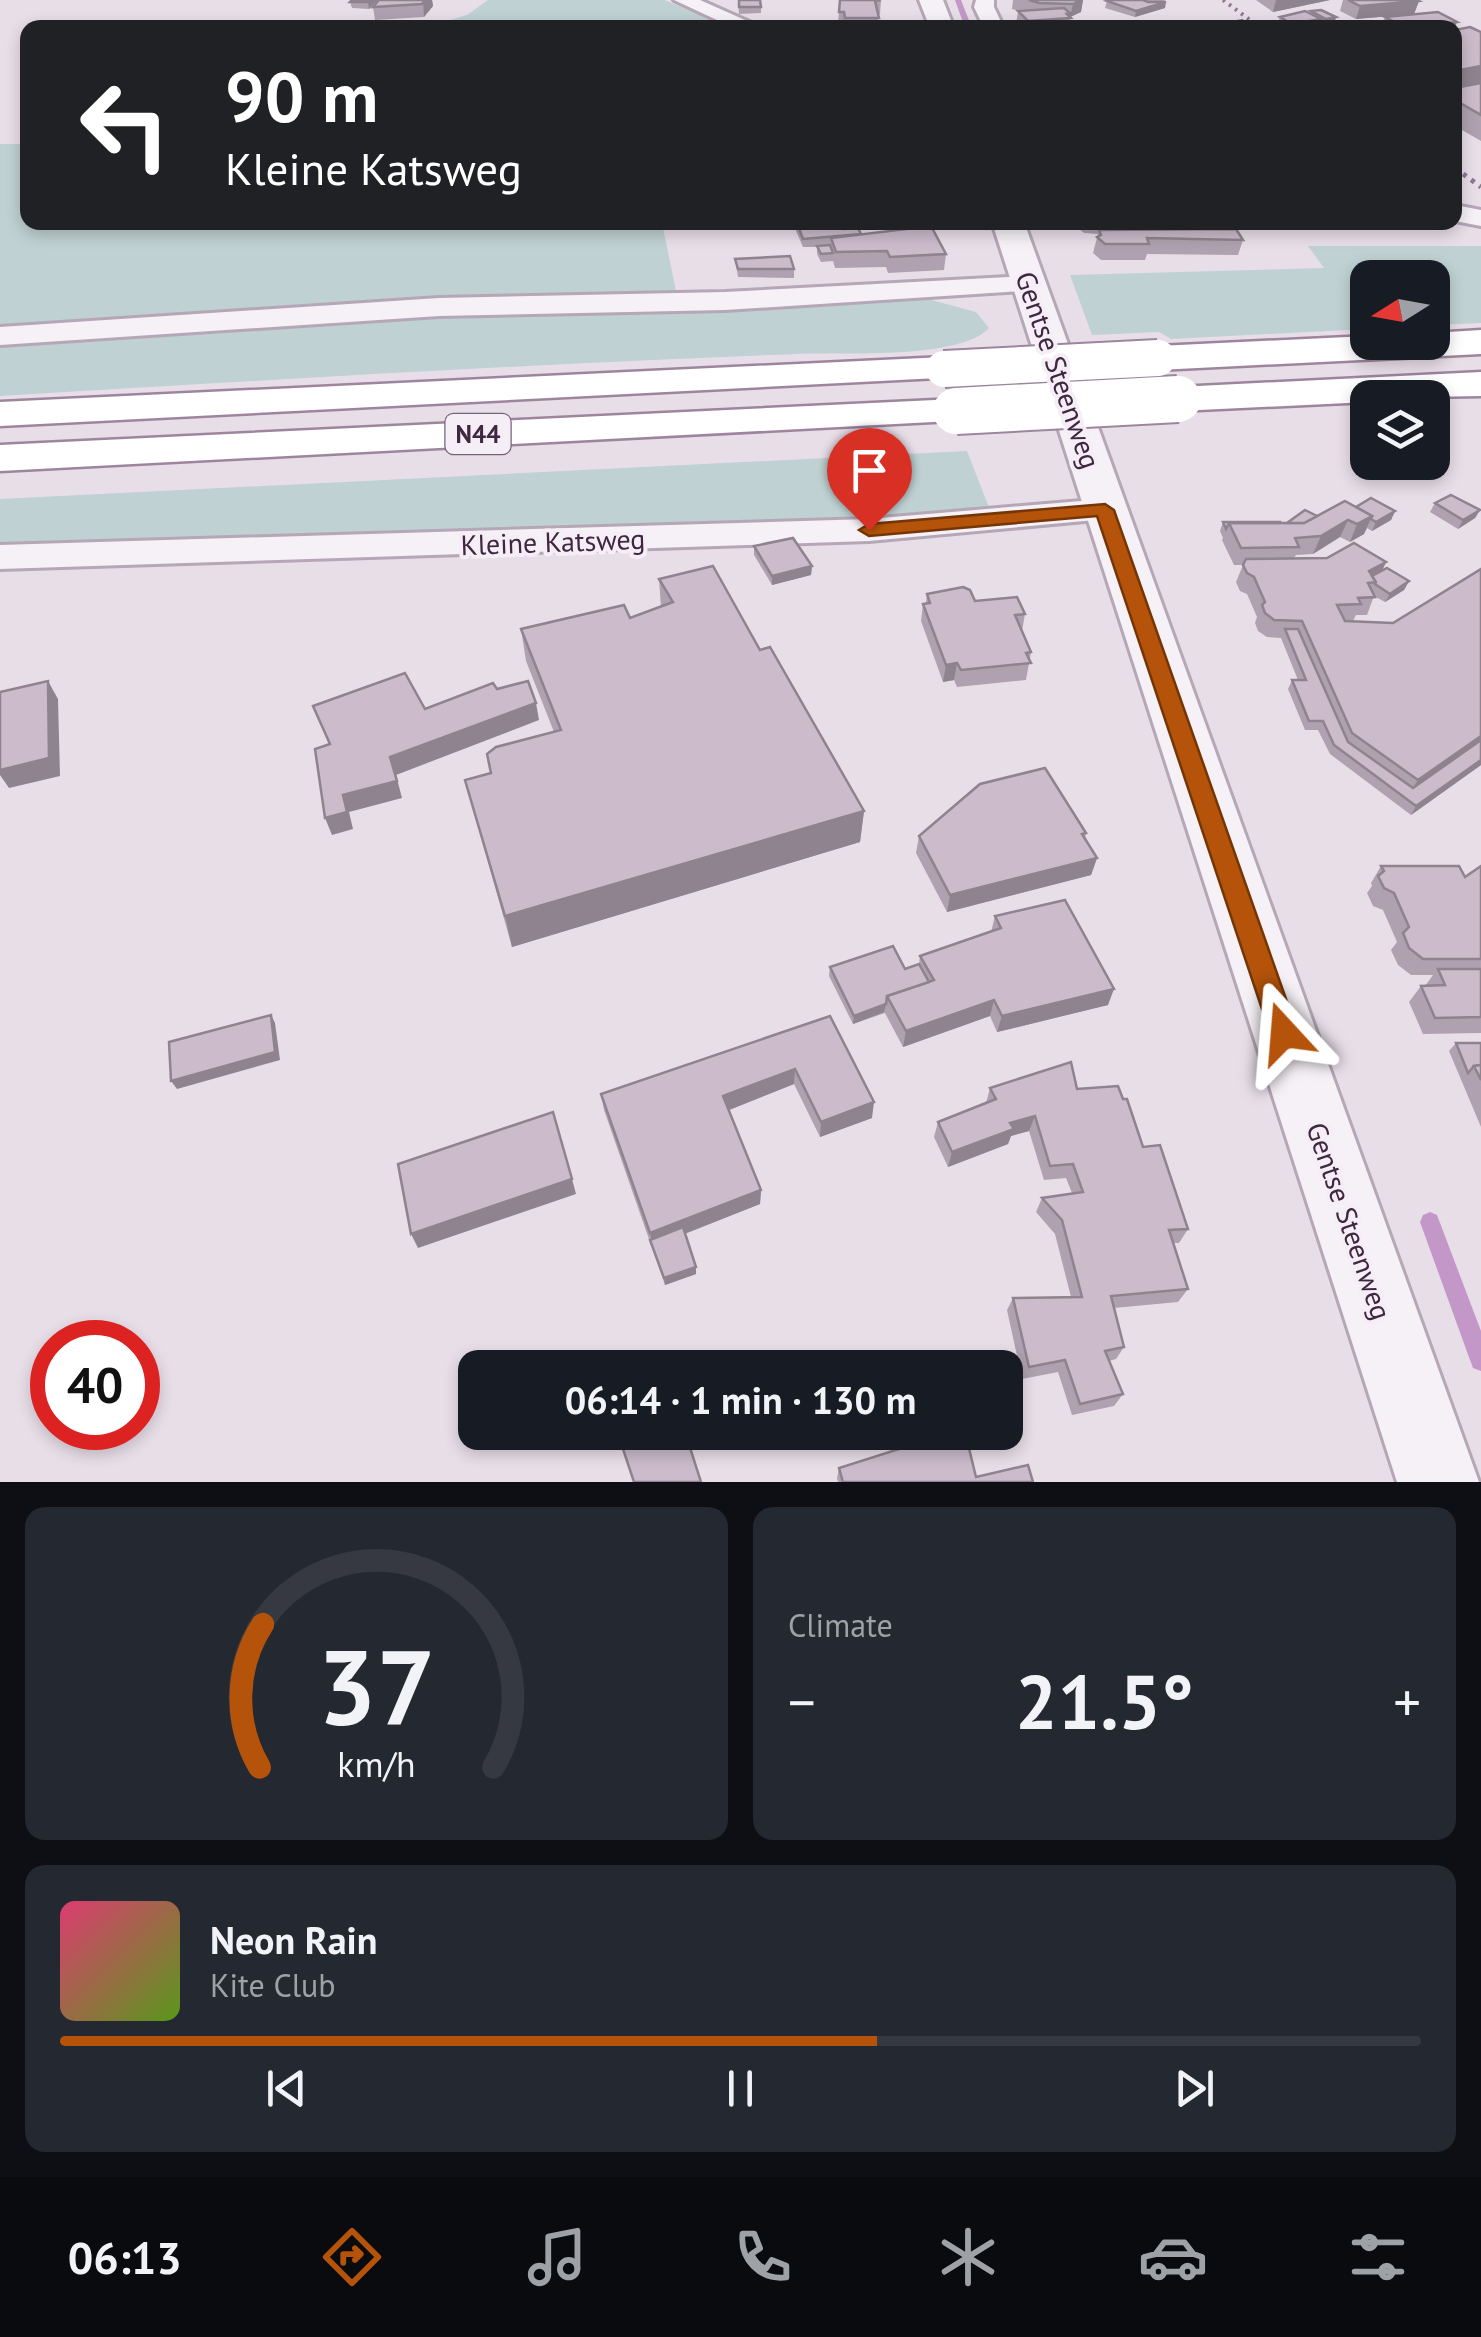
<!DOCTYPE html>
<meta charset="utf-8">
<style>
:root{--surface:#171b24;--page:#242831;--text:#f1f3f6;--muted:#9ea1a6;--line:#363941;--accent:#b45309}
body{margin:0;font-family:"PT Sans",sans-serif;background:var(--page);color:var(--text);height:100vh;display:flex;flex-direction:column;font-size:38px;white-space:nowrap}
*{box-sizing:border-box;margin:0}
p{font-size:32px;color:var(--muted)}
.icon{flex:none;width:55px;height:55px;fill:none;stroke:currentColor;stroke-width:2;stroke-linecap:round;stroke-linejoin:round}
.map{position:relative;height:1482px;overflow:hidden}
.sheet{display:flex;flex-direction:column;gap:25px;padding:25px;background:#0d0f14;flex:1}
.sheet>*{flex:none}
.banner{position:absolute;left:20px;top:20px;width:1442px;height:210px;border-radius:20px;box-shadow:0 5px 15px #0003;background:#202124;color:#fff;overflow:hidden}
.needle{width:65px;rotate:259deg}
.tools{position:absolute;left:1350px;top:260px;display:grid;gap:20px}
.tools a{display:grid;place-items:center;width:100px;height:100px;border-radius:20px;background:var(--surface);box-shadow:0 5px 15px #0003;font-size:50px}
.speed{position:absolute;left:30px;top:1320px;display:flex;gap:20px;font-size:50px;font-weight:700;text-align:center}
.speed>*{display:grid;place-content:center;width:130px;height:130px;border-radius:50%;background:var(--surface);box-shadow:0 5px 15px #0003;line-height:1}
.speed .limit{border:15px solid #d22;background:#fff;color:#111}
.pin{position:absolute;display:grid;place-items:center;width:85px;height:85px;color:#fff;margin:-102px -42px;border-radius:50% 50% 50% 0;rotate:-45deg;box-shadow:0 0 10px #0007}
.pin .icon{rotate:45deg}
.me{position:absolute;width:110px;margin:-55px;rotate:341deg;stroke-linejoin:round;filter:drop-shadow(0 0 8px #0008)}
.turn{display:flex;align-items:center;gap:35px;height:210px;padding:0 40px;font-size:45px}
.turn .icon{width:130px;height:130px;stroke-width:2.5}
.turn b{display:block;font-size:70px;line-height:85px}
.big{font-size:75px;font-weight:800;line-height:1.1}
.sheet .card{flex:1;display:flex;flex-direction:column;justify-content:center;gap:15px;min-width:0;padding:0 35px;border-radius:20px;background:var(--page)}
.sheet .dial{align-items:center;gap:0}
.dial svg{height:260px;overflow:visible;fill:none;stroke:var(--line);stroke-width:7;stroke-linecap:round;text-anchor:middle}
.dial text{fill:var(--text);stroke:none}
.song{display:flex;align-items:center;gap:30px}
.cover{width:120px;height:120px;border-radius:15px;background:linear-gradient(135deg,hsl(340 70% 55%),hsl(90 70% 35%))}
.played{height:10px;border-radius:5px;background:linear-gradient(90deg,var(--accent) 60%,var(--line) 60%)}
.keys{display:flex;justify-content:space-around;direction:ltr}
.heat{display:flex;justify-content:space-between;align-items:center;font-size:55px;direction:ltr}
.sheet .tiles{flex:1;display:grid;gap:25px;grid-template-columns:1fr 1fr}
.card:last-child{grid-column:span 2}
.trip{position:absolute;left:458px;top:1350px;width:565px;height:100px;border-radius:20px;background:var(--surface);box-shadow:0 5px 15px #0003;font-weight:800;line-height:100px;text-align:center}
.tab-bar{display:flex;height:160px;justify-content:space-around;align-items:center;background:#090b0e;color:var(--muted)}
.tab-bar .icon{width:70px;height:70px}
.tab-bar .on{color:var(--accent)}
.tab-bar b{font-size:45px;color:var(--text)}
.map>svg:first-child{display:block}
.green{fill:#bfd1d2}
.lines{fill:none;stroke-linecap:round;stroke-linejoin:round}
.stream{fill:#c398c9;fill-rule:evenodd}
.minor-casing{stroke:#b5a7b6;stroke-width:6}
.tertiary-casing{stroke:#b5a7b6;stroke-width:6}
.trunk-casing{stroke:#9e859f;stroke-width:5}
.minor{fill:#f6f1f6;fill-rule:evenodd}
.tertiary{fill:#f6f1f6;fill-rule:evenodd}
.trunk{fill:#fff;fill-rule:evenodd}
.rail-far1{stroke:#917792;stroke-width:4;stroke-dasharray:2.5 5;stroke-linecap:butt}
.rail{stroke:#917792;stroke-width:5;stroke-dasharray:4 6;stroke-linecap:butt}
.trunk-bridge-far1-casing{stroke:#9e859f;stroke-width:40;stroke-linecap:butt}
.trunk-bridge-casing{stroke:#9e859f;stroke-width:50;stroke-linecap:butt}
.trunk-bridge-far1{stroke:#fff;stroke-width:36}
.trunk-bridge{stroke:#fff;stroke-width:46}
.wall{fill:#afa1af}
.shaded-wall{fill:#8e838e}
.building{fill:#cbbbcb;stroke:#8e838e;stroke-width:2.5}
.route{fill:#b45309;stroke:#753606;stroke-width:2.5}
.labels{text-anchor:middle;stroke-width:8;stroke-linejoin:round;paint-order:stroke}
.shield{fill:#f5eef6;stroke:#766377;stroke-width:2.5}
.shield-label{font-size:25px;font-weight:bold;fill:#3f2740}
.street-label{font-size:28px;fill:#3f2740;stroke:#f5eef6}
</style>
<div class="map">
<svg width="1481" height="1482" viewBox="0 0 1481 1482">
<rect width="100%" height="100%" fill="#e8dee8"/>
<g class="green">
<path d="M488 0H664L724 24 706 28 427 27 467 15Z"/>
<path d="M0 144H27L28 222 662 223 677 296 486 299 0 332Z"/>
<path d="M1308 246H1481V323L1433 325 1432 278H1368L1367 329 1171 339 1159 332 1092 335 1070 275 1324 268Z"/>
<path d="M909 294 976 312 989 328C960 360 841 352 797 354 531 364 266 380 0 396V346L587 307Z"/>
<path d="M967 451 990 510 604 529 0 546V499Z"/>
</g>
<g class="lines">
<g class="stream">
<path d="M955 0H961L972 28H965Z"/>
<path d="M1430 1212 1437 1215 1481 1331V1371L1473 1368 1470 1360 1420 1222 1423 1215Z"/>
</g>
<g class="minor-casing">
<g id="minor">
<path d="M674 0H700L763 28H734Z"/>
<path d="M976 0H994V7L1004 28H984L974 7Z"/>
<path d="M1455 205 1481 210V226L1455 221Z"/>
<path d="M1028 276 1038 278 1042 284 1038 290 725 310 439 316 0 345V327L439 298 725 292Z"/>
<path d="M1105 499 1117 502 1123 510 1117 518 869 541 0 569V545L869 519Z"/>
</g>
</g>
<g class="tertiary-casing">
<g id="tertiary">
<path d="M919 0H943L954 28H930Z"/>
<path d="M992 222H1024L1479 1482H1397Z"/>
</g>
</g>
<g class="trunk-casing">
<g id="trunk">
<path d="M1481 330V354L1158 370 1144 366 1138 358 1144 350 1158 346 1368 336V342H1432V333Z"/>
<path d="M944 357 958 361 964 369 958 377 0 426V402Z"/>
<path d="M1481 372V396L1368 398V402L1178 411 1164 408 1158 399 1164 390 1178 387Z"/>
<path d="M956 399 971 402 977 411 971 420 0 471V445Z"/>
</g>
</g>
<use href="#minor" class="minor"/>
<use href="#tertiary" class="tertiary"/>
<use href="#trunk" class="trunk"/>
<g class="rail-far1">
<path d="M1223 0 1261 28"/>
<path d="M1455 168 1458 170"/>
</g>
<path class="rail" d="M1455 168 1481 187"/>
<g class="trunk-bridge-far1-casing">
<path id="trunk-bridge-far1" d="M944 369 1158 358"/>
</g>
<g class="trunk-bridge-casing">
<path id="trunk-bridge" d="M956 411 1178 399"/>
</g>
<use href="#trunk-bridge-far1" class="trunk-bridge-far1"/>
<use href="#trunk-bridge" class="trunk-bridge"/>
</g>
<g class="wall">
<path d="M352 0H378L369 9 352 8 350 2Z"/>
<path d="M432 0 433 6 424 17 375 20 373 7Z"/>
<path d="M738 0 761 7V13L739 14Z"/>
<path d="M840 0H881L880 14H878V28H843V25H838Z"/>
<path d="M1013 0H1083L1081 12 1070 17V28H1019L1016 24 1018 11H1020L1012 9Z"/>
<path d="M1102 0H1165L1162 2 1165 8 1135 17 1105 8 1107 1Z"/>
<path d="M1256 0H1330L1273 12Z"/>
<path d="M1343 0H1417L1419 1 1414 14 1356 19 1340 11Z"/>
<path d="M1311 11 1336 17 1334 24 1324 25 1320 23 1319 26 1309 28H1284L1278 23 1280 17 1310 14Z"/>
<path d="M1385 17 1455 28H1381Z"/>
<path d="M1455 30 1481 32V141L1455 126Z"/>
<path d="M893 222H935L934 226H931L946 254 944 270 888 273 886 267 835 268 833 261 821 262 817 254V247H803L796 231 797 223 843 229 861 234 929 226 896 228Z"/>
<path d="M1080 222H1205L1203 229 1181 230 1243 240 1238 255 1147 254 1145 260H1101L1093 253 1098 234 1084 233 1079 229Z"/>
<path d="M735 259 794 269V278L738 277Z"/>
<path d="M1435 503 1480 510 1475 518 1458 529 1430 512Z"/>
<path d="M1356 507 1395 511 1391 520 1372 531 1367 528 1364 534 1350 542 1340 537 1313 554 1296 555 1294 558 1386 562 1382 570 1409 581 1404 590 1385 602 1374 596 1367 615H1356L1353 621 1481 765 1411 815 1330 754 1318 730H1305L1288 689 1292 680H1298L1281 638 1267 637 1258 631 1255 623 1257 617 1247 594 1240 591 1236 582 1243 565H1234L1222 540 1223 538 1220 531 1223 522 1287 523Z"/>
<path d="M754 546 812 566 811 575 772 585 754 555Z"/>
<path d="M659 579 760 650 864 811 860 842 512 947 465 780 491 773 554 732 526 661 521 629 630 618 661 607Z"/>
<path d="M927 594 975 601 1025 614 1022 631 1031 652 1026 680 957 687 954 680 943 682 921 621 923 604 926 603Z"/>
<path d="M1086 833 1085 838 1097 858 1091 875 947 912 916 853 919 836Z"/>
<path d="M1381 866 1465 877 1481 866V1033L1423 1034 1409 1002 1421 986H1425L1433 975H1411L1398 965 1391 950 1397 942 1383 910 1373 906 1367 893 1372 886 1371 883Z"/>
<path d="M995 916 1108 1005 997 1032 990 1016 903 1047 885 1013 853 1024 829 976 830 967 905 969 919 964 920 956 991 932Z"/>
<path d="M830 1016 872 1118 820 1137 794 1084 729 1110 761 1190 760 1204 685 1234 696 1274 665 1285 604 1110 601 1094Z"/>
<path d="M1456 1043H1481V1127L1449 1051Z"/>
<path d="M990 1088 1077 1089 1123 1099 1143 1147 1188 1229 1179 1243H1173L1188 1289 1178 1302 1114 1308 1124 1347 1116 1359 1109 1361 1123 1394 1114 1406 1072 1415 1058 1372 1022 1379 1007 1310 1013 1298 1071 1297 1055 1234 1036 1212 1042 1198 1072 1193 1066 1178 1044 1180 1029 1131 1011 1136 1008 1144 948 1167 934 1137 938 1122 986 1103Z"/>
<path d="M916 1435 976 1477 1033 1482H838L837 1478 839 1468 912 1445Z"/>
</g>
<g class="shaded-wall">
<path d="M370 0H378L369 9 368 2Z"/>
<path d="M423 0H432L433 6 424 17Z"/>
<path d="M1081 0H1083L1081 12 1070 17 1073 4Z"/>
<path d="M1276 0H1330L1273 12Z"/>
<path d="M1419 1 1414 14 1356 19 1360 6Z"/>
<path d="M1166 2 1165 8 1135 17 1136 11Z"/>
<path d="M1336 17 1334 24 1324 25 1326 19Z"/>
<path d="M1321 19 1319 26 1291 28 1292 24Z"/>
<path d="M1457 22 1455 28H1410Z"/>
<path d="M1481 66V84L1455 90V71Z"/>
<path d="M1480 510 1475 518 1458 529 1463 520Z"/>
<path d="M1395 511 1391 520 1372 531 1376 522Z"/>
<path d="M1372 516 1364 534 1350 542 1357 524Z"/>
<path d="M1348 520 1340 537 1313 554 1321 536Z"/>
<path d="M1386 562 1378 580 1366 579 1369 571Z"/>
<path d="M812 566 811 575 772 585V576Z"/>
<path d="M1409 581 1404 590 1385 602 1390 594Z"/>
<path d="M957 663 954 680 943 682 946 665Z"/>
<path d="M48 681 58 699 60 776 9 788 0 775V770Z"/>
<path d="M536 703 539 720 396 775 402 798 349 812 353 829 332 835 325 818 343 795 390 757Z"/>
<path d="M1481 736V745L1407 797 1418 780Z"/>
<path d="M1481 760V765L1411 815 1416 806Z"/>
<path d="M864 811 860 842 512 947 505 916Z"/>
<path d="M1097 858 1091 875 947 912 950 895Z"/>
<path d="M1114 989 1108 1005 997 1032 1002 1016Z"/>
<path d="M994 1000 990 1016 903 1047 906 1031Z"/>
<path d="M886 1004 884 1012 853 1024 854 1016Z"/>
<path d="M271 1015 275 1023 280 1060 177 1089 171 1081Z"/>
<path d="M795 1069 794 1084 724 1112 723 1096Z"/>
<path d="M874 1102 872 1118 820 1137 821 1122Z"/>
<path d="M1035 1116 1029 1131 1011 1136 1008 1144 948 1167 952 1152 1010 1123Z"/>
<path d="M572 1179 576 1194 418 1248 411 1234Z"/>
<path d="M761 1190 760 1204 653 1246 650 1233Z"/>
<path d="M696 1267V1274L665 1285 664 1278Z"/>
</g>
<g class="building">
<path d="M352 0H370L368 2H350Z"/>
<path d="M379 0H425L422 4 373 7Z"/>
<path d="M739 0H760L761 7H739Z"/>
<path d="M840 0H881L875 1 879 18H845L844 12H839Z"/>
<path d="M1029 0H1081L1073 4 1039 3Z"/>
<path d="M1111 0H1143L1148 2H1166L1136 11 1107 1Z"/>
<path d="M1348 0H1417L1419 1 1360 6Z"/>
<path d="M1064 8 1071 14H1067L1071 18 1028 21 1018 11Z"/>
<path d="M1321 10 1336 17 1326 19 1311 11Z"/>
<path d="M1305 11 1321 19 1292 24 1280 17Z"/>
<path d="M1438 12 1457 22 1406 28 1385 17Z"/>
<path d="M1242 20 1252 28H1240L1233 22Z"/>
<path d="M1470 27 1481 32V66L1455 71V30Z"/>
<path d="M1481 83V115L1455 100V88Z"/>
<path d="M797 223 842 224 843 229 858 228 861 234 803 239Z"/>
<path d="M931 226 946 254 890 257 887 251 836 252 831 238Z"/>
<path d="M1236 229 1243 240 1147 238 1149 244H1105L1097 237 1101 235 1099 230Z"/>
<path d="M830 245 833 253 821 254 817 246Z"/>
<path d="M790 256 794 269H738L735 259Z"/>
<path d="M1451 495 1480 510 1463 520 1435 503Z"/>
<path d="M1371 498 1395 511 1376 522 1371 519 1372 516 1356 507Z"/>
<path d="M1345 501 1372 516 1357 524 1348 520 1321 536 1295 538 1299 547 1241 548 1229 523H1304Z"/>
<path d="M1305 510 1317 516 1304 523H1287Z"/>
<path d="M1223 522H1280V523H1229L1226 529Z"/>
<path d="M793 538 812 566 772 576 754 546Z"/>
<path d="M1354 543 1386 562 1369 571 1376 582 1368 583 1375 597 1358 598 1361 604 1337 605 1345 621 1393 623 1481 569V736L1418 780 1352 733 1302 621 1274 620 1265 613 1262 605 1265 602 1254 577 1247 573 1243 565 1246 559 1327 558Z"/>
<path d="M713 566 760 650 770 647 864 811 505 916 465 780 491 773 487 754 496 747 561 730 521 629 624 605 630 618 673 602 659 579Z"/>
<path d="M1387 568 1409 581 1390 594 1375 584 1376 582 1372 576Z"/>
<path d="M963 587 970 590 975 601 1017 597 1025 614 1015 615 1031 652 1026 653 1031 663 961 670 957 663 946 665 923 604 930 603 927 594Z"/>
<path d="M1285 629H1298L1348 742 1413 788 1481 740V760L1416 806 1334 745 1323 721H1309L1292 680H1306Z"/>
<path d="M405 673 425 709 493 683 497 689 528 681 536 703 390 757 397 781 343 795 347 812 325 818 315 749 330 744 313 706Z"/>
<path d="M48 681 49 758 0 770V692Z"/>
<path d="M1045 768 1086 833 1082 834 1097 858 950 895 919 836 980 784Z"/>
<path d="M1381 866H1459L1465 877 1481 866V959H1423L1409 948 1403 933 1409 927 1394 893 1384 888 1378 876 1384 871Z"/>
<path d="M1065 900 1114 989 1002 1016 994 1000 906 1031 887 996 934 980 920 956 1001 928 995 916Z"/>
<path d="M893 946 905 969 919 964 929 982 887 996 886 1004 854 1016 830 967Z"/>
<path d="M1438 969H1481V1017L1435 1018 1421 986 1445 985Z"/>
<path d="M271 1015 275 1052 171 1081 169 1042Z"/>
<path d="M830 1016 874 1102 821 1122 795 1069 723 1096 761 1190 650 1233 601 1094Z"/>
<path d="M1456 1043H1481V1065L1474 1066 1468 1073Z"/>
<path d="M1071 1062 1077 1089 1118 1086 1123 1099H1127L1143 1147 1160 1145 1188 1229 1169 1230 1188 1289 1111 1296 1124 1347 1105 1351 1123 1394 1080 1404 1065 1360 1029 1367 1013 1298 1082 1297 1062 1220 1042 1198 1083 1192 1073 1164 1050 1166 1035 1116 1010 1123 1014 1129 952 1152 938 1122 996 1099 990 1088Z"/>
<path d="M1481 1065V1080L1474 1066Z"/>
<path d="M553 1112 572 1179 411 1234 398 1164Z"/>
<path d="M683 1227 696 1267 664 1278 650 1240Z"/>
<path d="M635 1432H685L701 1482H634L620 1440Z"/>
<path d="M928 1432H965L976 1477 1028 1465 1033 1482H843L839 1468 918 1443 916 1435Z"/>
</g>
<path class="route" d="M1105 504 1114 510 1298 1033 1294 1042 1284 1046 1274 1042 1270 1033 1097 516 869 536 859 530 869 524Z"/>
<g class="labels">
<rect class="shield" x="445.5" y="414" width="65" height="40" rx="8"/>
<g class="shield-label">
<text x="478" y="443">N44</text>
</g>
<g class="street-label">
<text transform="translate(1058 370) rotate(71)" y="10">Gentse Steenweg</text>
<text transform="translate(553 542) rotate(-2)" y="10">Kleine Katsweg</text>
<text transform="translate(1349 1221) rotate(71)" y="10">Gentse Steenweg</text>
</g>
</g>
</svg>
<div class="tools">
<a><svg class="needle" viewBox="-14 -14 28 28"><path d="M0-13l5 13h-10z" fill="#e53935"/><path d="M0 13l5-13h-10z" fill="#9ea1a6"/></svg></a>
<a><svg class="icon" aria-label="layers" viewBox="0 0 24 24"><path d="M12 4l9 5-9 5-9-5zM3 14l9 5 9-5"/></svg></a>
</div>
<div class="speed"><div class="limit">40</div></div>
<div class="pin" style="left:869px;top:530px;background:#d93025"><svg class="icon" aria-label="arrive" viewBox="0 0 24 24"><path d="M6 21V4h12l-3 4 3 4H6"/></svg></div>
<svg class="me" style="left:1284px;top:1033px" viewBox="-20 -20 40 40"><path d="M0-17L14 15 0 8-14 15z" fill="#b45309" stroke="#fff" stroke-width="4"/></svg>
<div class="trip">06:14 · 1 min · 130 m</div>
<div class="banner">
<div class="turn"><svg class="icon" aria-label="left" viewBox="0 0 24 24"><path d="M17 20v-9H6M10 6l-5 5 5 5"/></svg><div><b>90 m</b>Kleine Katsweg</div></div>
</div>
</div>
<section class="sheet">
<div class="tiles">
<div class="card dial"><svg viewBox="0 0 100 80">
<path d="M14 69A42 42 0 1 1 86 69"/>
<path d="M14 69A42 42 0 0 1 15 25" stroke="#b45309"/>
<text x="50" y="56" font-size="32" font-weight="700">37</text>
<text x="50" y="72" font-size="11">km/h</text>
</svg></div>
<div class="card"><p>Climate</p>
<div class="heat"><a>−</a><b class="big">21.5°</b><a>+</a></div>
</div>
<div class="card">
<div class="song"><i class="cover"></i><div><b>Neon Rain</b><p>Kite Club</p></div></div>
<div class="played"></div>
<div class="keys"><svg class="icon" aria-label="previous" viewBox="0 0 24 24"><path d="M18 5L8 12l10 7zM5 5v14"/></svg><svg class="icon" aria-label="pause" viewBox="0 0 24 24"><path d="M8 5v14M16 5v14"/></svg><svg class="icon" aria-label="next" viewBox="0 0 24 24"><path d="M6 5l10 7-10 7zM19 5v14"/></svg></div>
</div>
</div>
</section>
<nav class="tab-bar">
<b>06:13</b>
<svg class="icon on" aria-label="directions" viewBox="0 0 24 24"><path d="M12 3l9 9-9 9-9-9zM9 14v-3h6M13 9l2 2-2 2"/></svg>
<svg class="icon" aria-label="music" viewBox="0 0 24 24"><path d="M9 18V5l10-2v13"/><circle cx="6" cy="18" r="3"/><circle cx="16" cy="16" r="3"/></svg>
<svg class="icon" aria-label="phone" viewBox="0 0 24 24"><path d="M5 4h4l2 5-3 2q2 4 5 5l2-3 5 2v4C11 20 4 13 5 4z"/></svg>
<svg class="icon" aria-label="climate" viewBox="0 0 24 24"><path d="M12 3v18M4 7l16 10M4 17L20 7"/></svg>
<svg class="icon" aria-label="car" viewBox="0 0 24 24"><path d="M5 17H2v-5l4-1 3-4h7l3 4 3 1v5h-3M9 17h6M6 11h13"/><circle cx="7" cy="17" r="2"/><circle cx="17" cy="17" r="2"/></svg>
<svg class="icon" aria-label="filters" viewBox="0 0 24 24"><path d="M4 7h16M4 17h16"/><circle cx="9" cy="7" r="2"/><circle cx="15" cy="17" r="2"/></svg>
</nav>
